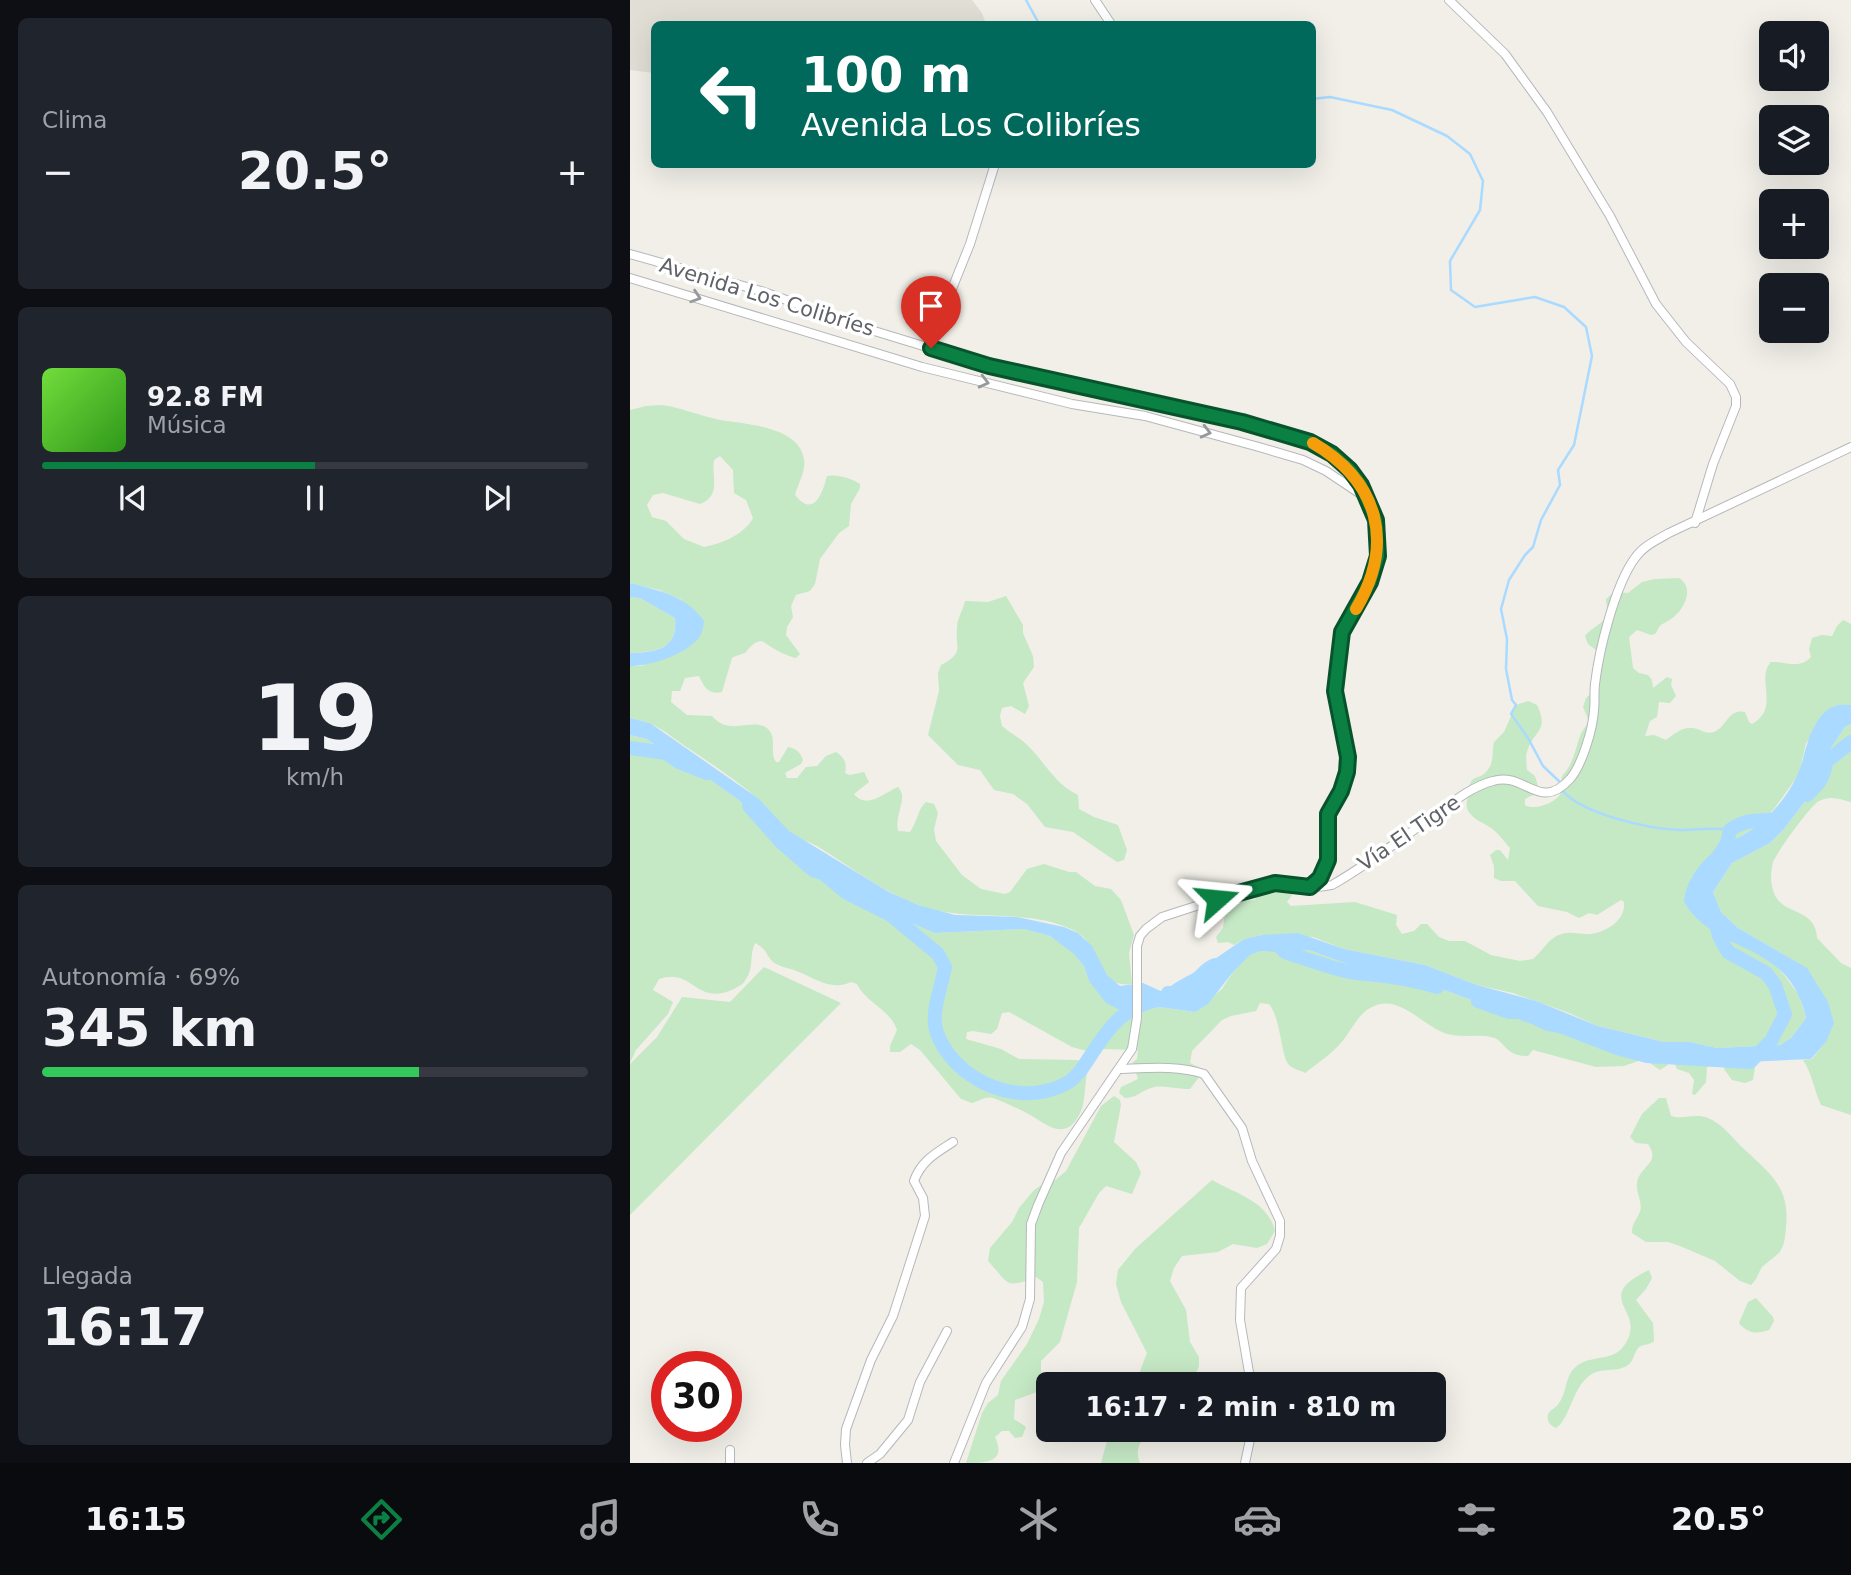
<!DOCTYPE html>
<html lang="es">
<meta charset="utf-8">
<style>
:root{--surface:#171b24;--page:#20242c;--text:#f1f3f6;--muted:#9ea1a6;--line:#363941;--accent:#0b8043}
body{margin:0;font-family:"DejaVu Sans",sans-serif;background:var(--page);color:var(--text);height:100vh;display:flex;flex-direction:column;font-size:26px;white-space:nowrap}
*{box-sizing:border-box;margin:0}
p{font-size:23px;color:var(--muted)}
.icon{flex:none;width:38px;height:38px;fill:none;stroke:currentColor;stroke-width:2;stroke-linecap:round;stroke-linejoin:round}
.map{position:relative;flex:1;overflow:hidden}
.drawer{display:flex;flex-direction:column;gap:18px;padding:18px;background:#0d0f14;width:630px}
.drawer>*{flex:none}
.banner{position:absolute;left:21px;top:21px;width:665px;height:147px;border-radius:10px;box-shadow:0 7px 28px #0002;background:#00695c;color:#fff;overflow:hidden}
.controls{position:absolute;left:1129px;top:21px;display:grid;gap:14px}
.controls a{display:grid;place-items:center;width:70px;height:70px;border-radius:10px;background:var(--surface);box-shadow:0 7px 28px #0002;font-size:35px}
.speed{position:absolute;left:21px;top:1351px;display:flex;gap:14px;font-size:35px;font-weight:700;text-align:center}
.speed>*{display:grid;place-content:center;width:91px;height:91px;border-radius:50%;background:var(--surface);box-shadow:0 7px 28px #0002;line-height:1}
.speed .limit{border:10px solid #d22;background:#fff;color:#111}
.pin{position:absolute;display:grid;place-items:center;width:60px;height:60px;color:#fff;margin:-72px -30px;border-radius:50% 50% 50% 0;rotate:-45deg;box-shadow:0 0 7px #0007}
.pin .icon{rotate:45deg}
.me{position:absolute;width:77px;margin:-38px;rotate:72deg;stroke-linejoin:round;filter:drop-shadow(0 0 5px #0008)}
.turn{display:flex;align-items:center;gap:24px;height:147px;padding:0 35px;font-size:32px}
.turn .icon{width:91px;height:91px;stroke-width:2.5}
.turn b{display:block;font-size:49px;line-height:60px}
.big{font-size:52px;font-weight:700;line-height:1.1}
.drawer .card{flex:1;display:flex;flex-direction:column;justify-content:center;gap:10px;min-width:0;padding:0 24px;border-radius:10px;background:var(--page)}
.drawer .dial{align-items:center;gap:0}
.dial b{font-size:91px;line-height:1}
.song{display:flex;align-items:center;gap:21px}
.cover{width:84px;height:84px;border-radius:10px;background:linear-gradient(135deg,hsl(100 70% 55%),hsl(110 70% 35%))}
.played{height:7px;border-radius:4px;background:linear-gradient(90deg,var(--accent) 50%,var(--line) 50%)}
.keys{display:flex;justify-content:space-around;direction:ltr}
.heat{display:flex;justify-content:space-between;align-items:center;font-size:38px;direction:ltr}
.charge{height:10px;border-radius:5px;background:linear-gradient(90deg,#34c759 69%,var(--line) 0)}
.trip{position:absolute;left:406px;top:1372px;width:410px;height:70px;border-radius:10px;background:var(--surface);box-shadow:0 7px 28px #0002;font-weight:700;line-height:70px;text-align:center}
.dock{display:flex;height:112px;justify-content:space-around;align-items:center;background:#090b0e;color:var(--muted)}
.dock .icon{width:49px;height:49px}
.dock .selected{color:var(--accent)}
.dock b{font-size:32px;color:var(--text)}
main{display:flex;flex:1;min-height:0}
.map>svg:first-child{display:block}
.education{fill:#e1ded6}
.green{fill:#c5e8c5;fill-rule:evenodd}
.water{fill:#aadaff}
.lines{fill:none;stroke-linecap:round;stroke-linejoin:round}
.stream{stroke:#aadaff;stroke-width:2.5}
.river{stroke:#aadaff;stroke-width:14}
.minor-casing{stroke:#b5b8bc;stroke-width:10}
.minor{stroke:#fff;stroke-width:8}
.oneway{stroke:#979a9d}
.route-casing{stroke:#07532c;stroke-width:18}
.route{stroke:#0b8043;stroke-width:12}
.slow{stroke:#f59e0b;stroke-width:12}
.labels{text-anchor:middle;stroke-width:7;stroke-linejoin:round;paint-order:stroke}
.street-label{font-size:21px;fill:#5f6368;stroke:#fff}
</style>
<main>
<section class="drawer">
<div class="card"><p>Clima</p>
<div class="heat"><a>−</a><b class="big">20.5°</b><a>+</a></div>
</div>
<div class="card">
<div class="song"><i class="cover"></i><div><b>92.8 FM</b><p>Música</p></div></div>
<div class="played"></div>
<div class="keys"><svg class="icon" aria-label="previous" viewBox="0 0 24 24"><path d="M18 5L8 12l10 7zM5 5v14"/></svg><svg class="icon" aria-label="pause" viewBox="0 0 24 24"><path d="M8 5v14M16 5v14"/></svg><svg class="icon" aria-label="next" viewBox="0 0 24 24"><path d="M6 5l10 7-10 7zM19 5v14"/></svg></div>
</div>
<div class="card dial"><b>19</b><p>km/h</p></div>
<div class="card"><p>Autonomía · 69%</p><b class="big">345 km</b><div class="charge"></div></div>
<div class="card"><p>Llegada</p><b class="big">16:17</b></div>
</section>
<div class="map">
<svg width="1221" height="1463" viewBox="0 0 1221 1463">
<rect width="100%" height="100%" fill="#f1efe8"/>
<path class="education" d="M0 0H342L352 13 356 24H24V73L0 70Z"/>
<g class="green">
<path d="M32 405C52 408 71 416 90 420 114 424 169 426 174 459 176 472 168 483 165 495 184 519 193 492 197 476 207 474 221 478 230 484V488L221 504 219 526 209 533 190 559 185 584 180 591 166 595 161 606 163 617 157 627 156 635 170 654 166 658C154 655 142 648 132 641 123 642 121 646 116 652 112 655 106 655 102 658L92 692C78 695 74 687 69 676L55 678 50 691H42L41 702 57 715 82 716C100 738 125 715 139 730 147 740 139 753 146 762H149L158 747C166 749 170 751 173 760L171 764 155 773 157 778H167L176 767 187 766 196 756 206 752C215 758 217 763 215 773L220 775 234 772 239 782 224 794C237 810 253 793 268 787 279 798 264 814 268 831L280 832C287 823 288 808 296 802L304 804 308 813 304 829 306 841 332 875 351 889 375 894 380 892 397 869 414 864 439 872H446L465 886 481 889 491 900 504 935 499 953 502 984C468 990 473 946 445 931 397 906 338 924 288 905 251 891 220 866 187 846 177 841 167 838 159 831 148 822 140 809 129 800 100 774 65 754 34 731L20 723 0 718V666H11L51 651 52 600 29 590 0 583V410L16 406ZM90 456 103 470 104 493 116 500 123 518C115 534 91 544 74 547L54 539 36 521 22 517 17 505 23 495 33 493 70 504C92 495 81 477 84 460Z"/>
<path d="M1049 578C1066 589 1053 611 1041 619 1040 620 1032 624 1031 625 1028 627 1028 631 1025 634L1021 635 1007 630 999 637 1003 668 1009 673 1018 675 1022 680 1023 688 1037 677 1042 679 1041 685 1046 696 1040 703 1029 702 1027 717 1020 721 1015 736 1024 735 1036 740C1044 734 1052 727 1062 728 1070 728 1074 735 1084 732 1097 727 1098 708 1115 712L1119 722 1122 724C1151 708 1125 679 1141 662 1156 661 1169 670 1181 657L1179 649 1182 638 1192 635 1202 636 1207 626 1213 620 1221 624V705L1204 706 1176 743 1169 774 1144 809 1123 829 1085 851 1061 878 1106 943 1127 952 1145 965 1154 975 1169 995 1176 1018 1161 1038 1150 1045 1087 1048 1060 1042H1034L968 1026 939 1013 883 993 847 985 795 965 714 949 683 937 632 935 614 939 604 945 598 942 588 943 586 937 593 928 595 913 599 907 610 902 624 900 637 888 660 887 664 892 657 902 661 906 725 902 767 915 766 925 772 934 784 931 791 924H797L809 937 819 941H835L861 955 890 961 903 959C913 951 919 937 932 934 942 931 951 935 961 934 977 932 996 920 994 902L991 900 967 915 959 913 949 918 937 912 908 906 885 881H871L864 878V866L860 855 866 850H870L878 860 880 848C874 842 869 833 861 828 854 823 844 820 839 812 835 807 837 802 838 796 840 769 849 784 859 768 864 761 862 750 864 742L874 732 886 705 898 701 907 705C920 732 903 730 897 752 895 757 897 765 897 770L905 776 908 786 903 795 895 799V805C904 811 926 803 931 793 933 788 930 781 932 776 943 765 945 750 950 736 952 730 956 727 959 721L953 707 956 698 968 687 974 656 958 644 955 636C961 627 979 622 978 610 977 606 976 603 976 599L984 592 998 593 1012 582 1025 579Z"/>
<path d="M376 596 393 625V633L403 656 404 667 393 683 399 706 395 714 381 706 372 708 370 716 372 726C379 732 388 737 395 743 414 760 423 783 448 795L449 809 464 817 488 825 497 850 494 860 487 862 443 832 415 827 397 804 383 794 364 790 350 770 328 765 298 735 309 691 308 673 311 665C335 652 325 649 327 628 327 618 333 611 335 601L358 602Z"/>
<path d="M0 597 10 598 45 618C47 651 27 651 0 653Z"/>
<path d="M1221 724V802C1210 799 1200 795 1189 801 1180 806 1147 852 1143 862 1141 869 1140 882 1143 890 1150 917 1186 906 1187 938L1211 963 1221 968V1115L1191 1105C1184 1090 1182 1073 1173 1060L1182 1059 1196 1042 1153 954 1108 928 1091 912 1083 892 1102 863 1140 843 1154 829 1194 776 1201 748 1215 727Z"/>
<path d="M0 735 17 739 36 753 61 766 110 801 218 893 261 915 305 933 394 929 420 936 443 952 454 966 459 981 513 1011 529 1007 565 1012 592 989 603 972 619 955 631 951 679 950 744 974 790 981 863 1008 903 1017 1002 1052 1033 1058 1038 1065 1030 1070 1014 1059 994 1066 966 1067 903 1050 898 1056C873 1056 876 1040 861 1037 847 1034 832 1038 818 1034 792 1027 769 991 740 1008 726 1016 720 1034 709 1045 699 1056 686 1064 675 1073 670 1070 663 1069 659 1065 651 1057 651 1018 639 1004L630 1003 626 1011 601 1016 592 1020 562 1051 560 1063 570 1068 569 1077 560 1089C547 1090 534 1084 521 1088 511 1091 506 1098 495 1098L489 1093 491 1087 508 1079 503 1062 507 1059 508 1050 472 1049 457 1051 442 1047 379 1012 372 1013 367 1029 361 1034 343 1031 337 1032 336 1039 371 1049 389 1059 448 1060 457 1073C455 1083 455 1103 451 1111 435 1147 413 1120 393 1111 387 1108 369 1100 363 1098 356 1096 349 1101 342 1103L331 1099 290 1050 281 1044 270 1052H260V1046L267 1030C260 1009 237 1004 227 984L221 982C202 991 186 979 169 972 161 968 151 968 143 962 135 954 137 949 125 943 119 955 124 968 116 979 113 985 109 986 104 989 65 1007 64 967 29 979L23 990 43 1002 38 1014 6 1050 0 1063Z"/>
<path d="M134 967 211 1003 0 1215V1064L27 1037 52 997 100 1002Z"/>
<path d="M1043 1059 1087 1060 1085 1065 1077 1067 1076 1082 1065 1095 1062 1094 1064 1080 1059 1073 1047 1069Z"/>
<path d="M1095 1061 1120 1062 1125 1067 1123 1080 1115 1083 1102 1080 1094 1069Z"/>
<path d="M484 1096 490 1100 491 1105 484 1142 506 1162 511 1173 502 1194 476 1186 469 1193 449 1228 447 1282 430 1342 411 1361V1382L407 1392 385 1400 384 1419 396 1427 392 1437 385 1438 379 1431H372L365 1437C377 1463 355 1463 336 1463L352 1413 358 1403 368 1395 371 1381 397 1344 409 1319 414 1302 413 1282 406 1277C374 1290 379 1283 358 1261L360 1248 382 1222 389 1208 404 1190 416 1182 424 1181 436 1171 471 1106Z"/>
<path d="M1029 1098H1036L1041 1116C1053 1120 1065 1113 1078 1118 1093 1124 1103 1139 1115 1150 1141 1174 1160 1188 1156 1227 1155 1236 1155 1245 1149 1253 1144 1258 1137 1262 1132 1267 1128 1273 1127 1280 1121 1285L1110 1281 1085 1261 1050 1246 1038 1242H1016L1002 1233C1002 1223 1006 1221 1010 1212 1013 1203 1006 1193 1007 1184 1008 1166 1032 1164 1018 1144L1006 1143 1000 1137 1012 1114Z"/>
<path d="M582 1180C606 1194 638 1201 645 1231L637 1244 627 1248 603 1244 588 1252 552 1256 544 1268 540 1281 556 1310 560 1342 569 1357V1366L562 1384H505L517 1353 491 1302 486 1284 488 1270 505 1249Z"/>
<path d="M1019 1270 1022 1278 1016 1289 1006 1300 1023 1323 1024 1341C1020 1345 1014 1344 1009 1347 1004 1352 1004 1361 998 1365 983 1375 968 1363 953 1382 943 1393 937 1422 926 1428 919 1425 917 1421 918 1414 921 1409 926 1408 929 1403 938 1391 934 1375 948 1365 967 1353 986 1364 998 1339 1013 1309 962 1297 1019 1270Z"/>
<path d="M1126 1298 1143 1317 1144 1321 1139 1330C1127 1334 1118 1334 1109 1323L1118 1302Z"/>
<path d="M480 1430H523C511 1440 504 1447 510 1463H471Z"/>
</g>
<g class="water">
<path d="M0 583C28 590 57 596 74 621 73 629 72 636 65 642 50 656 20 666 0 666V653C26 652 48 650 45 618L10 598 0 597Z"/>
<path d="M1221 705V724L1215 727 1201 748 1194 776 1154 829 1140 843 1102 863 1083 892 1091 912 1108 928 1177 968 1198 1002 1204 1023 1196 1042 1181 1059 1114 1062 1031 1058 974 1043 889 1012 863 1008 790 981 744 974 679 950 631 951 620 955 603 972 578 1004 565 1012 529 1007 513 1011H492L476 1003 459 981 454 966 443 953 420 936 394 929 305 933 261 915 217 893 161 851 110 801 61 766 36 753 17 739 0 735V718L20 723 129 799 159 831 259 892 288 905 325 915 387 917 434 927 448 933 462 946 477 975 490 986 513 983 535 993 555 991 565 984 579 963 614 939 632 935 668 933 714 949 795 965 847 985 906 1001 968 1026 1034 1042H1060L1087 1048 1150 1045 1161 1038 1176 1018C1159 939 1087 957 1054 902 1056 878 1075 855 1096 844 1106 838 1115 835 1124 828 1146 812 1166 786 1173 759 1177 742 1186 712 1205 706 1209 704 1216 705 1221 705Z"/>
</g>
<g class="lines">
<g class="stream">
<path d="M396 0 408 22 412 24"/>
<path d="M682 99 700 97 762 110 817 136 840 154 853 181 850 210 820 261 821 290 845 307 905 297 934 307 956 327 962 356 944 445 928 470 930 485 911 520 903 547 895 555 879 580 871 609 877 639 876 669 882 700 886 705 881 714 898 738 913 766 931 783"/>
<path d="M932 790C951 814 1019 829 1050 830 1069 830 1080 827 1100 830"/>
</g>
<g class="river">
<path d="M0 748 36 753 49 762 77 773"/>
<path d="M1177 795C1189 784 1194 778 1196 762L1221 742"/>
<path d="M119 806 151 842 183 870 193 873 217 893 261 915 308 954 315 967C312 985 301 1012 306 1030 322 1080 387 1108 433 1085 445 1080 452 1069 459 1058 480 1026 494 1005 535 998L538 993H543C551 987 557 984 565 980 573 976 573 970 585 965"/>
<path d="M1086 860 1097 843 1100 830C1119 816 1131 824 1151 817"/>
<path d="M635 944 648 945 655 952C680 960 709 972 736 974 757 976 786 980 807 987"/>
<path d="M848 1001 879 1012H889L903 1017 918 1024 933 1027 987 1048 1017 1056 1120 1062 1141 1041 1155 1014 1145 985 1136 973 1098 952 1089 936 1085 918"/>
</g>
<g class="minor-casing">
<g id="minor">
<path d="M465 0 481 24"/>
<path d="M819 0 875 54 917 112 980 216 1026 304 1056 342 1100 384 1106 397V406L1083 464 1065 523"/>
<path d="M0 254 131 291 241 330 359 366 612 422 680 441 702 454 720 470 739 500 746 519 748 556 740 582 712 632 705 691 718 757 717 772 711 791 698 814V860L689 878 680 887"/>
<path d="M0 278 292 367 442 404 515 416 629 447 673 460 696 471 738 499"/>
<path d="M301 348 303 336 340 244 365 164"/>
<path d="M490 1069C517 1068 549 1065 574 1074L612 1128 622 1161 650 1221V1236L646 1249 611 1288 610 1320 621 1384"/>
<path d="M100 1450V1463"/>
<path d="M217 1463 215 1445 216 1429 241 1360 263 1316 295 1216 293 1198 284 1181C291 1161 306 1153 323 1142"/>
<path d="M237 1463 250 1454 278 1420 290 1382 317 1331"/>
<path d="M324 1463 356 1383 392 1327 400 1299 401 1224 408 1205 431 1153 502 1049 507 1018V946L510 936 516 929 532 917 631 885C655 881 679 891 702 885 739 864 773 837 808 813 824 801 843 786 863 781 895 771 909 813 940 779 952 765 963 729 964 710 965 702 964 693 965 684 969 650 985 585 1005 558 1013 546 1027 540 1039 533L1221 447"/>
<path d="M615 1463 622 1430"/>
</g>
</g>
<use href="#minor" class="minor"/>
</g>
<defs><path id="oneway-chevron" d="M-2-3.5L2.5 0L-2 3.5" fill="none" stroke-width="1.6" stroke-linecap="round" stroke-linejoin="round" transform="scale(1.75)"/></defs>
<g class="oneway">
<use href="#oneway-chevron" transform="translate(66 297) rotate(18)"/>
<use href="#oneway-chevron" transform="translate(354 382) rotate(14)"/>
<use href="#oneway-chevron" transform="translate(576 432) rotate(14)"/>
</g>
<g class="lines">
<g class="route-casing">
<path id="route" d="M301 348 359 366 612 422 680 442 702 454 720 470 731 485 746 520 748 556 740 582 712 632 705 691 718 757 717 772 711 791 698 814V860L690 878 680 887 645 883 587 899"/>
</g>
<use href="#route" class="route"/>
<path class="slow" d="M683 443C749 482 765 543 726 609"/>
</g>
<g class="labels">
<g class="street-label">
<text transform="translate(137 297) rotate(17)" y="7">Avenida Los Colibríes</text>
<text transform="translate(779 833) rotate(-34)" y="7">Vía El Tigre</text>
</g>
</g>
</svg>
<div class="controls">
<a><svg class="icon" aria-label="sound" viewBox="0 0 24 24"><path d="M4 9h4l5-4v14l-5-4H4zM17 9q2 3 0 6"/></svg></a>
<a><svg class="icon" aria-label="layers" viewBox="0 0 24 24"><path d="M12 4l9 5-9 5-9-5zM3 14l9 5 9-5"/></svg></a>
<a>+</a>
<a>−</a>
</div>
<div class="speed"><div class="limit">30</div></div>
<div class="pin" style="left:301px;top:348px;background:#d93025"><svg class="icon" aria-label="arrive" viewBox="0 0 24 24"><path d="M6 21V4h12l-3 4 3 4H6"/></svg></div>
<svg class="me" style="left:587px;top:899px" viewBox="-20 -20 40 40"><path d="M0-17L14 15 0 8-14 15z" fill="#0b8043" stroke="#fff" stroke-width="4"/></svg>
<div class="trip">16:17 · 2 min · 810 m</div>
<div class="banner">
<div class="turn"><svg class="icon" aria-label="left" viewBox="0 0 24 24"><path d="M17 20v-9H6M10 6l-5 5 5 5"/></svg><div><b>100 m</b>Avenida Los Colibríes</div></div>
</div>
</div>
</main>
<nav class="dock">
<b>16:15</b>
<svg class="icon selected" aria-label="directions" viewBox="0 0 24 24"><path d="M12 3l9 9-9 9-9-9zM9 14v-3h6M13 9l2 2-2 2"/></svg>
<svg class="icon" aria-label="music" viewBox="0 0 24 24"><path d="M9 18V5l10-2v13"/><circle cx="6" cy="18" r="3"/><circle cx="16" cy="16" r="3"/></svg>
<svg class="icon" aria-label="phone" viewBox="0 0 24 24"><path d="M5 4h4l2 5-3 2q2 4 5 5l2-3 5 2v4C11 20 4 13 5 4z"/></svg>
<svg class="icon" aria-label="climate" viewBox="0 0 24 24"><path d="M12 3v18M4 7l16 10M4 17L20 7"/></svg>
<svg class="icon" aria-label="car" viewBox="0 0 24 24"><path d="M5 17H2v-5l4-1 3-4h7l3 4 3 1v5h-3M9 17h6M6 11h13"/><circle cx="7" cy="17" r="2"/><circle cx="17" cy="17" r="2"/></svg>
<svg class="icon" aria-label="filters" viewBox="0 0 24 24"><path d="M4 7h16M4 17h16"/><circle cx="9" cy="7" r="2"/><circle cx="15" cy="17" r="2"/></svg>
<b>20.5°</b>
</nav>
